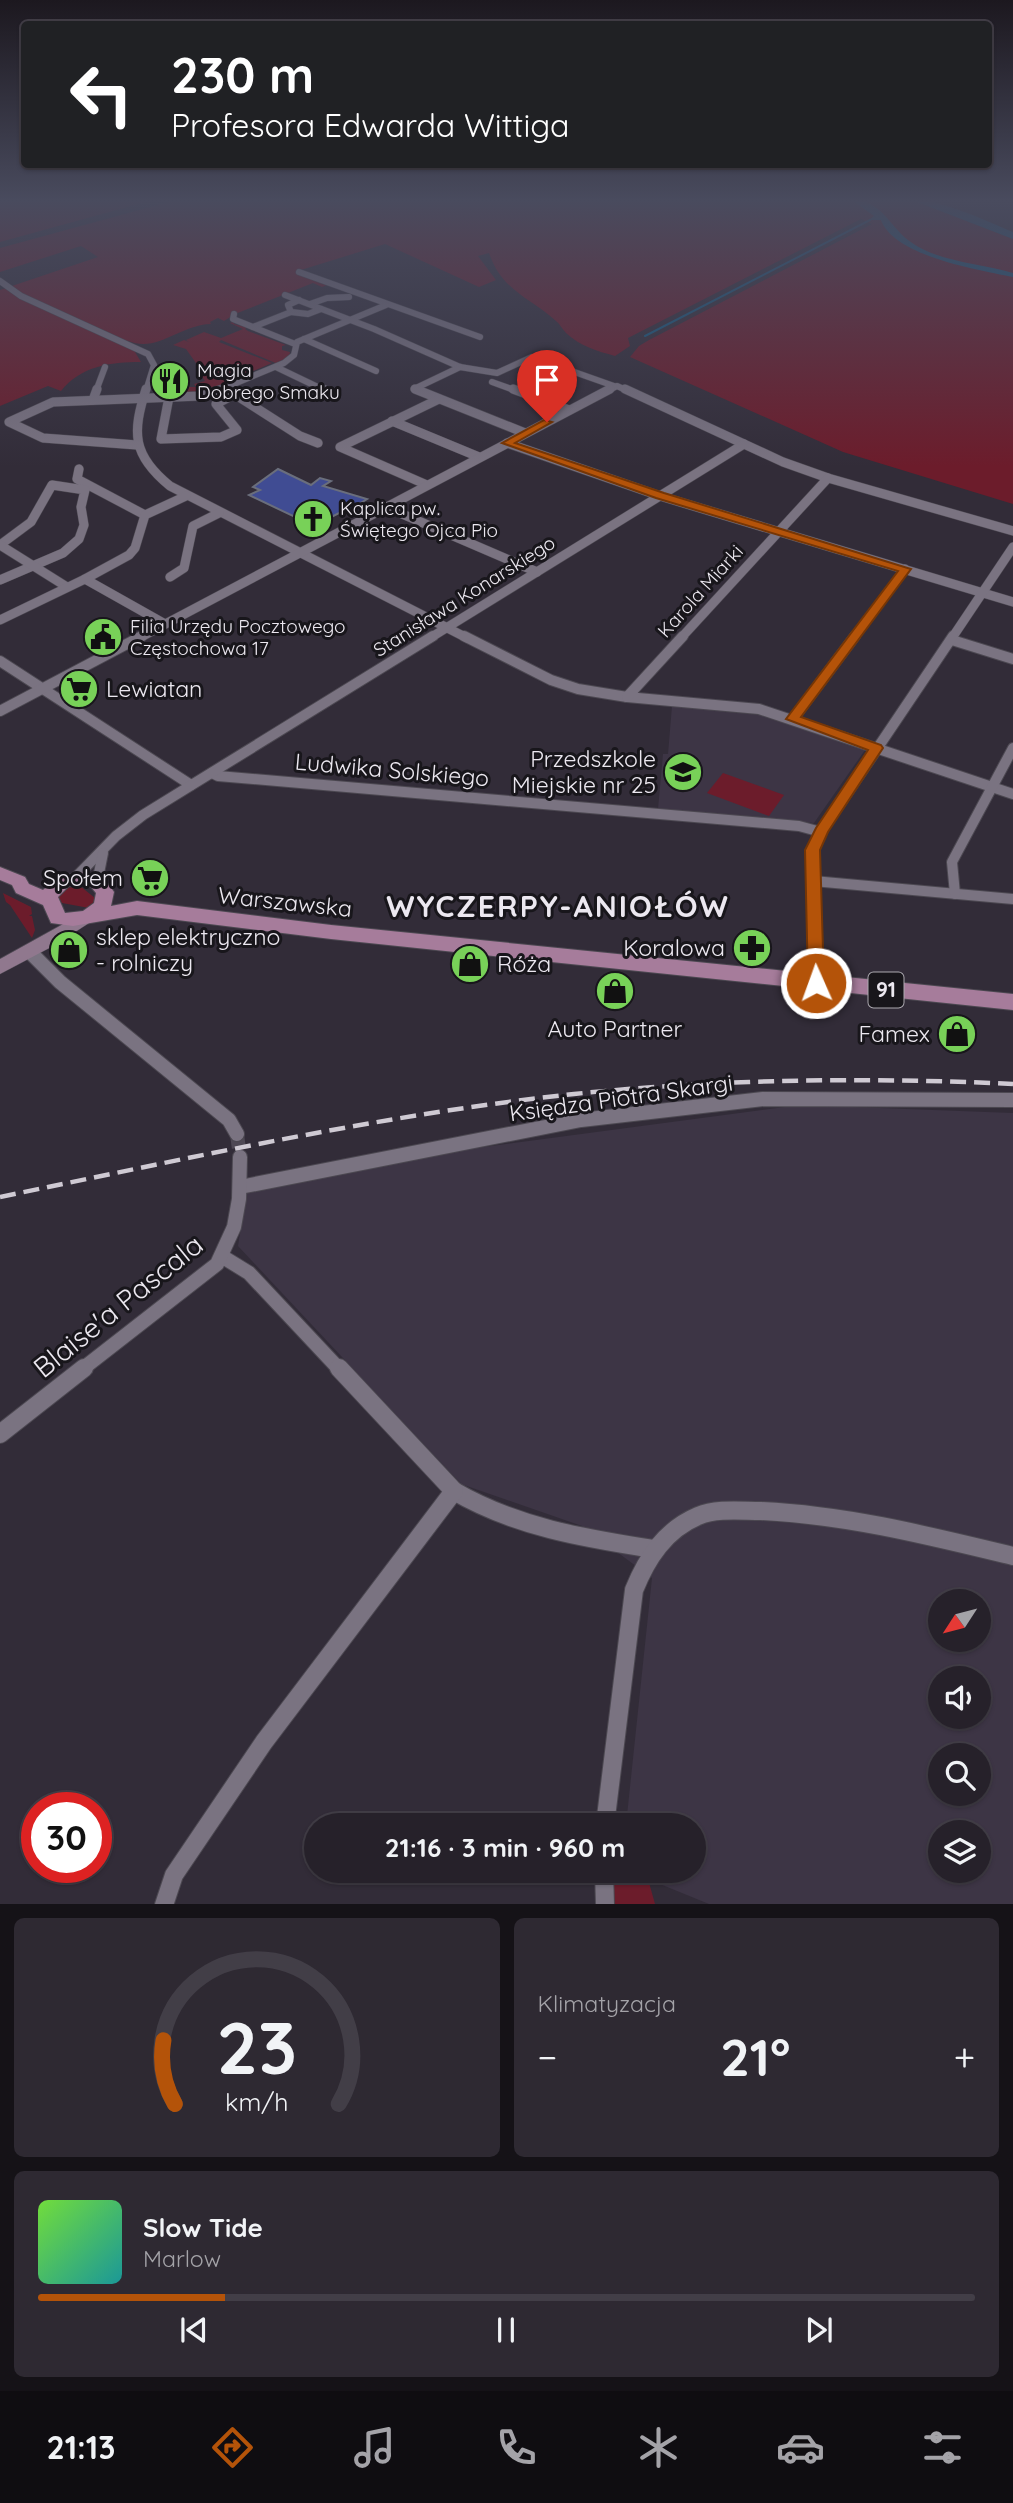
<!DOCTYPE html>
<html lang="pl">
<meta charset="utf-8">
<style>
:root{--surface:#26212a;--page:#2e2932;--text:#f1f3f6;--muted:#a4a3a8;--line:#423e47;--accent:#b45309}
body{margin:0;font-family:Quicksand,sans-serif;background:var(--page);color:var(--text);height:100vh;display:flex;flex-direction:column;font-size:26px;white-space:nowrap}
*{box-sizing:border-box;margin:0}
p{font-size:23px;color:var(--muted)}
.icon{flex:none;width:38px;height:38px;fill:none;stroke:currentColor;stroke-width:2;stroke-linecap:round;stroke-linejoin:round}
.map{position:relative;height:1904px;overflow:hidden}
.drawer{display:flex;flex-direction:column;gap:14px;padding:14px;background:#151217;flex:1}
.drawer>*{flex:none}
.hud{position:absolute;left:21px;top:21px;width:971px;height:147px;border-radius:7px;box-shadow:0 2px 5px #0004,0 0 0 2px var(--line);background:#202124;color:#fff;overflow:hidden}
.needle{width:46px;rotate:234deg}
.fabs{position:absolute;left:928px;top:1589px;display:grid;gap:14px}
.fabs a{display:grid;place-items:center;width:63px;height:63px;border-radius:50%;background:var(--surface);box-shadow:0 2px 5px #0004,0 0 0 2px var(--line);font-size:35px}
.speed{position:absolute;left:21px;top:1792px;display:flex;gap:14px;font-size:35px;font-weight:700;text-align:center}
.speed>*{display:grid;place-content:center;width:91px;height:91px;border-radius:50%;background:var(--surface);box-shadow:0 2px 5px #0004,0 0 0 2px var(--line);line-height:1}
.speed .limit{border:10px solid #d22;background:#fff;color:#111}
.pin{position:absolute;display:grid;place-items:center;width:60px;height:60px;color:#fff;margin:-72px -30px;border-radius:50% 50% 50% 0;rotate:-45deg;box-shadow:0 0 7px #0007}
.pin .icon{rotate:45deg}
.me{position:absolute;width:77px;margin:-38px;rotate:358deg;stroke-linejoin:round;filter:drop-shadow(0 0 5px #0008)}
.turn{display:flex;align-items:center;gap:24px;height:147px;padding:0 35px;font-size:32px}
.turn .icon{width:91px;height:91px;stroke-width:2.5}
.turn b{display:block;font-size:49px;line-height:60px}
.big{font-size:52px;font-weight:700;line-height:1.1}
.drawer .widget{flex:1;display:flex;flex-direction:column;justify-content:center;gap:10px;min-width:0;padding:0 24px;border-radius:10px;background:var(--page)}
.drawer .dial{align-items:center;gap:0}
.dial svg{height:182px;overflow:visible;fill:none;stroke:var(--line);stroke-width:7;stroke-linecap:round;text-anchor:middle}
.dial text{fill:var(--text);stroke:none}
.song{display:flex;align-items:center;gap:21px}
.cover{width:84px;height:84px;border-radius:10px;background:linear-gradient(135deg,hsl(100 70% 55%),hsl(180 70% 35%))}
.played{height:7px;border-radius:4px;background:linear-gradient(90deg,var(--accent) 20%,var(--line) 20%)}
.keys{display:flex;justify-content:space-around;direction:ltr}
.heat{display:flex;justify-content:space-between;align-items:center;font-size:38px;direction:ltr}
.drawer .tiles{flex:1;display:grid;gap:14px;grid-template-columns:1fr 1fr}
.widget:last-child{grid-column:span 2}
.trip{position:absolute;left:304px;top:1813px;width:402px;height:70px;border-radius:35px;background:var(--surface);box-shadow:0 2px 5px #0004,0 0 0 2px var(--line);font-weight:700;line-height:70px;text-align:center}
.tab-bar{display:flex;height:112px;justify-content:space-around;align-items:center;background:#0f0d11;color:var(--muted)}
.tab-bar .icon{width:49px;height:49px}
.tab-bar .active{color:var(--accent)}
.tab-bar b{font-size:32px;color:var(--text)}
.map>svg:first-child{display:block}
.built{fill:#3d3545;fill-rule:evenodd}
.green{fill:#6c1c2b}
.water{fill:#135a82}
.lines{fill:none;stroke-linecap:round;stroke-linejoin:round}
.stream{stroke:#135a82;stroke-width:2}
.building{fill:#404c93;stroke:#6a6e7c;stroke-width:2}
.street-tunnel{stroke:#4e4854;stroke-width:14;stroke-dasharray:14 7;stroke-linecap:butt}
.street-far4-casing{stroke:#4c4851;stroke-width:7}
.street-far3-casing{stroke:#4c4851;stroke-width:10}
.street-far2-casing{stroke:#4c4851;stroke-width:12}
.street-far1-casing{stroke:#4c4851;stroke-width:16}
.street-casing{stroke:#4c4851;stroke-width:20}
.secondary-casing{stroke:#4c4851;stroke-width:1}
.primary-casing{stroke:#4c4851;stroke-width:2}
.street-far4{stroke:#7a7381;stroke-width:6}
.street-far3{stroke:#7a7381;stroke-width:9}
.street-far2{stroke:#7a7381;stroke-width:10}
.street-far1{stroke:#7a7381;stroke-width:14}
.street{stroke:#7a7381;stroke-width:18}
.secondary{fill:#90788e;fill-rule:evenodd}
.primary{fill:#a67c9b;fill-rule:evenodd}
.rail{stroke:#cfcad3;stroke-width:4.5;stroke-dasharray:16 8;stroke-linecap:butt}
.route{fill:#b45309;stroke:#753606;stroke-width:2}
.labels{text-anchor:middle;stroke-width:6;stroke-linejoin:round;paint-order:stroke}
.far-poi-label{font-size:19px;fill:#ece8f0;stroke:#18161b;text-anchor:start}
.far-street-label{font-size:19px;fill:#ece8f0;stroke:#18161b}
.shield{fill:#18161b;stroke:#aca9b0;stroke-width:2}
.shield-label{font-size:21px;font-weight:bold;fill:#ece8f0}
.poi-label{font-size:23px;fill:#ece8f0;stroke:#18161b;text-anchor:end}
.street-label{font-size:23px;fill:#ece8f0;stroke:#18161b}
.near-street-label{font-size:28px;fill:#ece8f0;stroke:#18161b}
.district-label{font-size:30px;font-weight:bold;letter-spacing:2px;fill:#ece8f0;stroke:#18161b}
</style>
<div class="map">
<svg width="1013" height="1905" viewBox="0 0 1013 1905">
<rect width="100%" height="100%" fill="#322c38"/>
<g class="built">
<path d="M672 706 760 715 865 750 814 823 658 809 663 754H668Z"/>
<path d="M800 1105 1013 1113V1904H709L628 1871H695V1825H626L652 1578 582 1526 461 1484 238 1246 247 1191 370 1162ZM940 1601H978V1640H940ZM940 1678H978V1717H940ZM940 1755H978V1794H940ZM940 1832H978V1871H940Z"/>
</g>
<g class="green">
<path d="M0 200H153L0 242Z"/>
<path d="M176 200H852L879 218 861 200H912L1013 239V274L965 265 1013 276V504L843 452 630 357 639 346 649 340 872 224 861 219 628 338 630 346 615 356C597 351 580 346 566 333 562 329 560 324 556 321 529 297 502 291 489 253L478 256 496 280 479 287 385 244 301 270 327 285 322 287 313 283 235 314 224 321 218 318 210 322 211 324C179 325 158 353 128 341L124 343 138 350 135 352 141 362C110 362 81 366 61 391L48 386 0 406V290L98 257 81 246 0 272V248Z"/>
<path d="M235 321 234 324 248 327 245 329 248 331 286 345 282 346V350L290 352 289 357 278 364 221 340 219 342 272 363 225 383 228 386 207 393H180L176 387H196L194 384 205 381 200 374 203 373 186 349 173 345 184 340 189 342 186 340 204 332 221 338 243 329 230 323Z"/>
<path d="M723 773 784 795 769 816 707 793Z"/>
<path d="M80 886 95 898 96 903 89 908 62 903 57 895 66 888Z"/>
<path d="M3 893 31 907 32 914 29 916H32L35 930 32 938 10 905 6 902Z"/>
<path d="M617 1871H628L648 1879 655 1904H605V1876Z"/>
</g>
<g class="water">
<path d="M852 200C881 200 888 224 908 240 936 262 980 263 1013 273V277C978 270 894 256 881 220H869L874 216Z"/>
<path d="M912 200C943 200 984 220 1013 232V239Z"/>
</g>
<g class="lines">
<path class="stream" d="M645 336 870 220"/>
</g>
<path class="building" d="M278 469 311 485 320 478 331 481 323 486 367 499 343 514 339 513 314 526 249 495 260 490 253 487Z"/>
<g class="lines">
<path class="street-tunnel" d="M237 1134 240 1157"/>
<g class="street-far4-casing">
<g id="street-far4">
<path d="M299 272 480 337"/>
<path d="M0 281 21 296 148 354 154 365 146 391"/>
<path d="M285 295 374 329 460 367 497 373 532 357 614 386"/>
<path d="M299 300 288 305 291 312 308 314 321 309"/>
<path d="M310 304 327 298 349 297"/>
<path d="M234 314 233 319 295 344"/>
<path d="M253 327 291 312"/>
<path d="M304 339 376 371"/>
<path d="M276 367 326 391"/>
<path d="M492 382 517 391"/>
<path d="M414 389 420 391"/>
<path d="M414 389 460 367"/>
<path d="M96 391 105 367"/>
<path d="M217 391 284 363 294 355 297 342 386 305"/>
<path d="M607 391 617 386 628 391"/>
</g>
</g>
<g class="street-far3-casing">
<g id="street-far3">
<path d="M146 389C132 433 132 455 170 486L467 638"/>
<path d="M323 389 332 394"/>
<path d="M415 389 525 433"/>
<path d="M513 389 569 410"/>
<path d="M625 389 783 462 828 478 1013 531"/>
<path d="M228 390 300 436 318 443"/>
<path d="M169 397 161 439 221 437 237 430 216 404 235 394"/>
<path d="M93 400 97 389"/>
<path d="M392 421 479 457"/>
<path d="M507 443 660 496 1013 602"/>
<path d="M137 445 43 438 9 422 53 402 200 396 223 389"/>
<path d="M79 469 77 479 145 515"/>
<path d="M427 485 340 447 439 399"/>
<path d="M386 507 537 572"/>
<path d="M0 545 31 522 52 485 85 490 81 507 84 525 79 539 63 553 0 580"/>
<path d="M0 545 67 587"/>
<path d="M170 577 184 568 193 526 219 513"/>
<path d="M85 579 129 555 135 548 145 515 186 496"/>
<path d="M0 620 85 579 165 624"/>
<path d="M139 638 610 389"/>
<path d="M430 638 744 444"/>
<path d="M681 638 828 478"/>
<path d="M854 638 905 569"/>
<path d="M952 638 1013 547"/>
</g>
</g>
<g class="street-far2-casing">
<g id="street-far2">
<path d="M464 636 551 680 578 689 627 697 759 709 1013 794"/>
<path d="M952 640 1013 659"/>
<path d="M0 661 191 785"/>
<path d="M627 697 683 636"/>
<path d="M0 711 142 636"/>
<path d="M793 719 855 636"/>
<path d="M212 773 218 776 799 826 821 832"/>
<path d="M75 878 116 836 143 815 433 636"/>
<path d="M813 881 1013 899"/>
<path d="M97 883 103 853"/>
<path d="M955 894 952 862 1013 748"/>
<path d="M30 952 35 957"/>
<path d="M815 957 813 850 821 832 953 636"/>
</g>
</g>
<g class="street-far1-casing">
<g id="street-far1">
<path d="M33 955 60 982 229 1120 237 1134"/>
<path d="M815 955 816 983"/>
<path d="M240 1187 581 1120 763 1099 1013 1100"/>
<path d="M223 1257 249 1273 340 1370"/>
<path d="M81 1370 217 1264 234 1227 239 1199 240 1157"/>
</g>
</g>
<g class="street-casing">
<g id="street">
<path d="M0 1434 84 1368"/>
<path d="M454 1491C516 1527 583 1538 653 1549"/>
<path d="M605 1825 634 1590C647 1558 665 1530 698 1516 717 1508 741 1511 761 1511 847 1515 930 1536 1013 1556"/>
<path d="M604 1871 605 1905"/>
<path d="M164 1905 174 1875 264 1742 454 1491 339 1368"/>
</g>
</g>
<g class="secondary-casing">
<path id="secondary" d="M83 913 89 915 92 919 89 923 55 945 0 974V959Z"/>
</g>
<g class="primary-casing">
<path id="primary" d="M0 867 25 877 29 884 43 890C64 870 96 863 114 892L111 906 137 901 331 925 1013 994V1010L331 939 137 915 73 926 51 923 43 905 16 893 12 885 0 880ZM80 884 91 887 96 893 94 903 83 911 65 913 58 897 69 886Z"/>
</g>
<use href="#street-far4" class="street-far4"/>
<use href="#street-far3" class="street-far3"/>
<use href="#street-far2" class="street-far2"/>
<use href="#street-far1" class="street-far1"/>
<use href="#street" class="street"/>
<use href="#secondary" class="secondary"/>
<use href="#primary" class="primary"/>
<path class="rail" d="M0 1197C190 1158 380 1115 574 1094 720 1079 866 1077 1013 1084"/>
</g>
<linearGradient id="sky" x2="0" y2="1"><stop stop-color="#1c181f"/><stop offset="0.43" stop-color="#494b5e"/><stop offset="1" stop-color="#494b5e" stop-opacity="0"/></linearGradient>
<rect width="1013" height="467" fill="url(#sky)"/>
<path class="route" d="M544 420 552 422 515 443 664 493 911 569 801 717 881 745 883 748 828 832 820 850 824 983 822 987 816 989 808 983 805 850 816 828 868 750 786 719 898 571 656 498 502 443Z"/>
<defs>
<g id="restaurant-disc" transform="scale(2.0125)"><circle r="9.5" fill="#78d158" stroke="#18161b"/><path d="M-5-6h1v4h1v-4h1v4h1v-4h1v5L-1.5 .5V6h-2V.5L-5-1ZM5-6V6H3V1.5H1.5Q1.5-4 5-6Z" fill="#111"/></g>
<g id="church-disc" transform="scale(2.0125)"><circle r="9.5" fill="#78d158" stroke="#18161b"/><path d="M-1.2-6h2.4v3.5h3.3v2.4h-3.3V6h-2.4V-.1h-3.3v-2.4h3.3Z" fill="#111"/></g>
<g id="civic-disc" transform="scale(2.0125)"><circle r="9.5" fill="#78d158" stroke="#18161b"/><path d="M-.6-6.5H3V-4.5H.6V-3L4-1V1h2V6H-6V1h2V-1L-.6-3ZM-1.2 2.5V6h2.4V2.5Z" fill="#111"/></g>
<g id="supermarket-disc" transform="scale(2.0125)"><circle r="9.5" fill="#78d158" stroke="#18161b"/><path d="M-6-5.5h2.5l.6 2H6L4.5 2H-2.5L-4.4-4H-6ZM-1.5 3.2a1.3 1.3 0 1 0 .1 0ZM3 3.2a1.3 1.3 0 1 0 .1 0Z" fill="#111"/></g>
<g id="school-disc" transform="scale(2.0125)"><circle r="9.5" fill="#78d158" stroke="#18161b"/><path d="M0-5L7-2L0 1L-7-2ZM-4 1L0 2.5L4 1V4Q0 6-4 4Z" fill="#111"/></g>
<g id="pharmacy-disc" transform="scale(2.0125)"><circle r="9.5" fill="#78d158" stroke="#18161b"/><path d="M-2-6h4v4h4v4h-4v4h-4v-4h-4v-4h4Z" fill="#111"/></g>
<g id="shop-disc" transform="scale(2.0125)"><circle r="9.5" fill="#78d158" stroke="#18161b"/><path d="M-5-2.5h2.3a2.7 3.5 0 0 1 5.4 0H5L5.5 6h-11ZM-1.5-2.5h3a1.5 2.3 0 0 0-3 0Z" fill="#111"/></g>
</defs>
<g fill-rule="evenodd">
<use href="#restaurant-disc" x="170" y="381"/>
<use href="#church-disc" x="313" y="519"/>
<use href="#civic-disc" x="103" y="637"/>
<use href="#supermarket-disc" x="79" y="689"/>
<use href="#school-disc" x="683" y="772"/>
<use href="#supermarket-disc" x="150" y="878"/>
<use href="#pharmacy-disc" x="752" y="948"/>
<use href="#shop-disc" x="69" y="950"/>
<use href="#shop-disc" x="470" y="964"/>
<use href="#shop-disc" x="615" y="991"/>
<use href="#shop-disc" x="957" y="1034"/>
</g>
<g class="labels">
<g class="far-poi-label">
<text x="197" y="377">Magia<tspan x="197" dy="22">Dobrego Smaku</tspan></text>
<text x="340" y="515">Kaplica pw.<tspan x="340" dy="22">Świętego Ojca Pio</tspan></text>
<text x="130" y="633">Filia Urzędu Pocztowego<tspan x="130" dy="22">Częstochowa 17</tspan></text>
</g>
<g class="far-street-label">
<text transform="translate(700 591) rotate(-48)" y="7">Karola Miarki</text>
<text transform="translate(464 596) rotate(-32)" y="7">Stanisława Konarskiego</text>
</g>
<rect class="shield" x="868.5" y="972.5" width="35" height="35" rx="5"/>
<g class="shield-label">
<text x="886" y="997">91</text>
</g>
<g class="poi-label">
<text x="106" y="697" text-anchor="start">Lewiatan</text>
<text x="656" y="767">Przedszkole<tspan x="656" dy="26">Miejskie nr 25</tspan></text>
<text x="123" y="886">Społem</text>
<text x="96" y="945" text-anchor="start">sklep elektryczno<tspan x="96" dy="26">- rolniczy</tspan></text>
<text x="725" y="956">Koralowa</text>
<text x="497" y="972" text-anchor="start">Róża</text>
<text x="615" y="1037" text-anchor="middle">Auto Partner</text>
<text x="930" y="1042">Famex</text>
</g>
<g class="street-label">
<text transform="translate(392 770) rotate(5)" y="8">Ludwika Solskiego</text>
<text transform="translate(285 902) rotate(6)" y="8">Warszawska</text>
<text transform="translate(621 1098) rotate(-8)" y="8">Księdza Piotra Skargi</text>
</g>
<g class="near-street-label">
<text transform="translate(118 1306) rotate(-39)" y="10">Blaise'a Pascala</text>
</g>
<g class="district-label">
<text x="558" y="917">WYCZERPY-ANIOŁÓW</text>
</g>
</g>
</svg>
<div class="fabs">
<a><svg class="needle" viewBox="-14 -14 28 28"><path d="M0-13l5 13h-10z" fill="#e53935"/><path d="M0 13l5-13h-10z" fill="#a4a3a8"/></svg></a>
<a><svg class="icon" aria-label="sound" viewBox="0 0 24 24"><path d="M4 9h4l5-4v14l-5-4H4zM17 9q2 3 0 6"/></svg></a>
<a><svg class="icon" aria-label="search" viewBox="0 0 24 24"><circle cx="10" cy="10" r="6"/><path d="M15 15l6 6"/></svg></a>
<a><svg class="icon" aria-label="layers" viewBox="0 0 24 24"><path d="M12 4l9 5-9 5-9-5zM3 14l9 5 9-5"/></svg></a>
</div>
<div class="speed"><div class="limit">30</div></div>
<div class="pin" style="left:547px;top:422px;background:#d93025"><svg class="icon" aria-label="arrive" viewBox="0 0 24 24"><path d="M6 21V4h12l-3 4 3 4H6"/></svg></div>
<svg class="me" style="left:816px;top:983px" viewBox="-20 -20 40 40"><circle r="17" fill="#b45309" stroke="#fff" stroke-width="3"/><path d="M0-11L8 9 0 5-8 9z" fill="#fff"/></svg>
<div class="trip">21:16 · 3 min · 960 m</div>
<div class="hud">
<div class="turn"><svg class="icon" aria-label="left" viewBox="0 0 24 24"><path d="M17 20v-9H6M10 6l-5 5 5 5"/></svg><div><b>230 m</b>Profesora Edwarda Wittiga</div></div>
</div>
</div>
<section class="drawer">
<div class="tiles">
<div class="widget dial"><svg viewBox="0 0 100 80">
<path d="M14 69A42 42 0 1 1 86 69"/>
<path d="M14 69A42 42 0 0 1 9 41" stroke="#b45309"/>
<text x="50" y="56" font-size="32" font-weight="700">23</text>
<text x="50" y="72" font-size="11">km/h</text>
</svg></div>
<div class="widget"><p>Klimatyzacja</p>
<div class="heat"><a>−</a><b class="big">21°</b><a>+</a></div>
</div>
<div class="widget">
<div class="song"><i class="cover"></i><div><b>Slow Tide</b><p>Marlow</p></div></div>
<div class="played"></div>
<div class="keys"><svg class="icon" aria-label="previous" viewBox="0 0 24 24"><path d="M18 5L8 12l10 7zM5 5v14"/></svg><svg class="icon" aria-label="pause" viewBox="0 0 24 24"><path d="M8 5v14M16 5v14"/></svg><svg class="icon" aria-label="next" viewBox="0 0 24 24"><path d="M6 5l10 7-10 7zM19 5v14"/></svg></div>
</div>
</div>
</section>
<nav class="tab-bar">
<b>21:13</b>
<svg class="icon active" aria-label="directions" viewBox="0 0 24 24"><path d="M12 3l9 9-9 9-9-9zM9 14v-3h6M13 9l2 2-2 2"/></svg>
<svg class="icon" aria-label="music" viewBox="0 0 24 24"><path d="M9 18V5l10-2v13"/><circle cx="6" cy="18" r="3"/><circle cx="16" cy="16" r="3"/></svg>
<svg class="icon" aria-label="phone" viewBox="0 0 24 24"><path d="M5 4h4l2 5-3 2q2 4 5 5l2-3 5 2v4C11 20 4 13 5 4z"/></svg>
<svg class="icon" aria-label="climate" viewBox="0 0 24 24"><path d="M12 3v18M4 7l16 10M4 17L20 7"/></svg>
<svg class="icon" aria-label="car" viewBox="0 0 24 24"><path d="M5 17H2v-5l4-1 3-4h7l3 4 3 1v5h-3M9 17h6M6 11h13"/><circle cx="7" cy="17" r="2"/><circle cx="17" cy="17" r="2"/></svg>
<svg class="icon" aria-label="filters" viewBox="0 0 24 24"><path d="M4 7h16M4 17h16"/><circle cx="9" cy="7" r="2"/><circle cx="15" cy="17" r="2"/></svg>
</nav>
